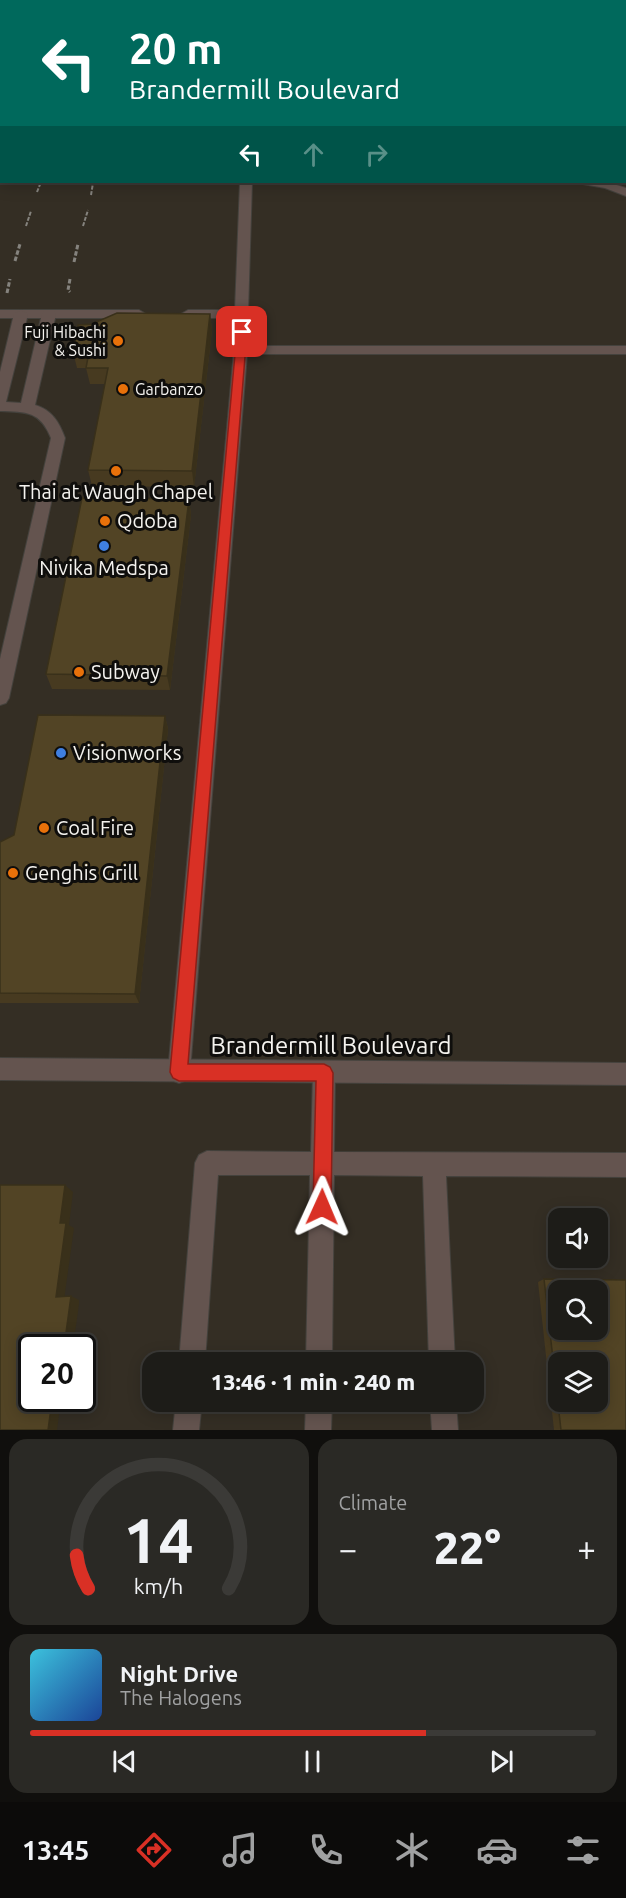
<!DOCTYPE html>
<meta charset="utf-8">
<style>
:root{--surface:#1d1c18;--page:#2a2925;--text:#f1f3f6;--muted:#a0a1a2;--line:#3b3a37;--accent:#d93025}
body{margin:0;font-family:Ubuntu,sans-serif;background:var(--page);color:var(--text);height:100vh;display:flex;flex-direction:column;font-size:22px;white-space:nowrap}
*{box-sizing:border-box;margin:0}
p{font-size:20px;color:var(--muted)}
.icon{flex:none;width:33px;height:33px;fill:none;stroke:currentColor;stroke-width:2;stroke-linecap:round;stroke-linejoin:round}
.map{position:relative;height:1430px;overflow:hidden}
.panel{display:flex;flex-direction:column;gap:9px;padding:9px;background:#100f0d;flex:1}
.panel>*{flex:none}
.guide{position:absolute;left:0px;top:0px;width:627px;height:183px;box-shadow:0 3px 15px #0003,0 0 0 2px var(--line);background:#00695c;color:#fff;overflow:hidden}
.buttons{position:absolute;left:548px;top:1208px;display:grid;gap:12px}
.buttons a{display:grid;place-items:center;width:60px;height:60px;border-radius:12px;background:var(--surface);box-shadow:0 3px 15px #0003,0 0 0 2px var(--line);font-size:30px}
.speed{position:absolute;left:18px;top:1334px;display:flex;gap:12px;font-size:30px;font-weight:700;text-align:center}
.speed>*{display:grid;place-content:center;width:78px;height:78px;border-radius:50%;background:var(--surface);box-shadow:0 3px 15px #0003,0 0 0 2px var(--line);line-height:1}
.speed .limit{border:3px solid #111;border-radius:9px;background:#fff;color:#111}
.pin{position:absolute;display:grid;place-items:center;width:51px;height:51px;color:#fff;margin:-26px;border-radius:12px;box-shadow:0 3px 9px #0006}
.me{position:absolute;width:66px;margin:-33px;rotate:1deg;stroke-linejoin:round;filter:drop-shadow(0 0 4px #0008)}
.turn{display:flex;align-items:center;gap:21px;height:126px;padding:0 30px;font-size:27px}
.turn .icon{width:78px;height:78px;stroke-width:2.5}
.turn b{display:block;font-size:42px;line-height:51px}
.lanes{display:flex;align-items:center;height:57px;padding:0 30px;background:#0003;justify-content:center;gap:30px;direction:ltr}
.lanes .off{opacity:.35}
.big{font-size:45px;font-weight:800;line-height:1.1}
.panel .tile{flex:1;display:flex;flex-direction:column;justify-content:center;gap:9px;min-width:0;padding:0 21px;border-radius:18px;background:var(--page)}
.panel .dial{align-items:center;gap:0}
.dial svg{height:156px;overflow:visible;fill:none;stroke:var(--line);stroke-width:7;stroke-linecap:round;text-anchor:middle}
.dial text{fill:var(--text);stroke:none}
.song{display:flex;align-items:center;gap:18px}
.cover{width:72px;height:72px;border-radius:9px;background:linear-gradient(135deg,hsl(190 70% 55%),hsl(220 70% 35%))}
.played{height:6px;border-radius:3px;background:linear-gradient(90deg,var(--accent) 70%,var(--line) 70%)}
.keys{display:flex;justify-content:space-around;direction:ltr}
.heat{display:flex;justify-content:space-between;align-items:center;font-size:33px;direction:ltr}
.panel .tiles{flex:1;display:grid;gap:9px;grid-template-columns:1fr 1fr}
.tile:last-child{grid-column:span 2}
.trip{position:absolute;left:142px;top:1352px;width:342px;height:60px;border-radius:18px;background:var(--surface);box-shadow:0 3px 15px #0003,0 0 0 2px var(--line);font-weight:800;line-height:60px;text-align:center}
.dock{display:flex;height:96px;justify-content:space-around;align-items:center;background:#0c0b0a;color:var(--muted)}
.dock .icon{width:42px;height:42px}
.dock .selected{color:var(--accent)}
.dock b{font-size:27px;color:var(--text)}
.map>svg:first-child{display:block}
.built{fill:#342e24;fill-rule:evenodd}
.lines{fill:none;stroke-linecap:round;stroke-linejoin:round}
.lane-casing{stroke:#44423d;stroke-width:2}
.street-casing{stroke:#44423d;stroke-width:2}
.path-far1{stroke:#85837e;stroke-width:2;stroke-dasharray:4 1.5;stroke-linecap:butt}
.path{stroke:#85837e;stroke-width:3;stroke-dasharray:4.5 2;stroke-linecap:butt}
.lane{fill:#64544f;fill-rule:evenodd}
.street{fill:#64544f;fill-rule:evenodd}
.wall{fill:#473a20}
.shaded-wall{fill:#39301a}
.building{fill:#524425;stroke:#39301a;stroke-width:1.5;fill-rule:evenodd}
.route{fill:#d93025;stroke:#8d1f18;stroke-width:1.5}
.food-dot{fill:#e8710a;stroke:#0f0e0c;stroke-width:2}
.shop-dot{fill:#3f7fe0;stroke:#0f0e0c;stroke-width:2}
.labels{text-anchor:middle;stroke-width:6;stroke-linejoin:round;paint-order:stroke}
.far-poi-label{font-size:16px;fill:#f5f3ef;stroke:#0f0e0c;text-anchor:end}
.poi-label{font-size:20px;fill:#f5f3ef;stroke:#0f0e0c;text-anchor:start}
.near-street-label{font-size:24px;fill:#f5f3ef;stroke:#0f0e0c}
</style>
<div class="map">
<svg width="626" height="1430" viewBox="0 0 626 1430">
<rect width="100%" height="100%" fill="#272520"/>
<path class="built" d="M0 0H586L2 2V182H626V104V1430H0ZM558 1218H597V1257H558ZM558 1290H597V1329H558ZM32 1347H82V1398H32ZM153 1362H474V1401H153ZM558 1362H597V1401H558Z"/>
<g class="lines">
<g class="lane-casing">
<g id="lane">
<rect x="128" y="0" width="10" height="2"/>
<rect x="173" y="0" width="10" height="2"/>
<rect x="356" y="0" width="10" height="2"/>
<rect x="0" y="53" width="2" height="6"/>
<rect x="0" y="171" width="2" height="6"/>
<path d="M240 182H252L247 346H626V354H247L190 1072 187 1080 179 1083 171 1080 168 1072 233 362 235 318H188L181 314 188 310H235Z"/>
<path d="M581 182H607L626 188V196L605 188 583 184Z"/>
<path d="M0 310H139L146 314 139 318H0Z"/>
<path d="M324 1062 332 1065 335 1073 334 1152 626 1153V1177L446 1176 455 1362H429L423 1176 334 1175 332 1362H306L310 1175H218L205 1362H179L195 1163 199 1155 207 1151 311 1152 313 1073 316 1065Z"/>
<path d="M176 1401H202L199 1430H173Z"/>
<path d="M306 1401H332L331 1430H305Z"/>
<path d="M430 1401H456L458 1430H432Z"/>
</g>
</g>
<g class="street-casing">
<g id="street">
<path d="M21 310 28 314 6 402 21 403 42 314 44 311H54L56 314 35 405C52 410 59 422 65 438L9 698 6 703 0 705V659L51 438C40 411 27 412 0 411V372L14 314Z"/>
<path d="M0 1058 626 1063V1085L0 1080Z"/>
</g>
</g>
<g class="path-far1">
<path d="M37 192 41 182"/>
<path d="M91 195 93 183"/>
<path d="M26 226 31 211"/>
<path d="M83 226 88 210"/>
</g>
<g class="path">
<path d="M15 261 20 244"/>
<path d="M74 262 78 244"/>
<path d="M70 279 68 290 70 292"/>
<path d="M7 293 10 279"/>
</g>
<use href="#lane" class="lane"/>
<use href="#street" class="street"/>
</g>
<g class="wall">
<rect x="0" y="58" width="2" height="85"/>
<path d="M210 314 212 330 194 487 92 486 88 470 105 384H90L86 368H77L73 352Z"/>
<path d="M189 499 191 515 170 690 52 689 46 674Z"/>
<path d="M165 716 168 729 139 1003H0V842L14 835Z"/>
<path d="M544 1279 626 1430H554L538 1282Z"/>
</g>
<g class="shaded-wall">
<path d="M210 314 212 330 194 487 192 471Z"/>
<path d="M189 499 191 515 170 690 167 676Z"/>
<path d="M165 716 168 729 139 1003 135 994Z"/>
<path d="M65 1185 73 1192 69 1225 74 1228 64 1300 56 1297 60 1223Z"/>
<path d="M71 1296 79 1300V1304L73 1347H64Z"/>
<path d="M41 1398H50L49 1407 40 1408Z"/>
<path d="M60 1407 57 1430H48L51 1408Z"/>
</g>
<g class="building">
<path d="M11 0H96V2H10Z"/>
<path d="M217 0H300L299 2H217Z"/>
<path d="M0 58H2V128L0 127Z"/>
<path d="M117 313 210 314 192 471 88 470 108 368H86L89 352H73L78 325 92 324Z"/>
<path d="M82 498 189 499 167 676 46 674Z"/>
<path d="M38 715 165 716 135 994 0 993V842L14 835Z"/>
<path d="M0 1185H65L60 1223H66L56 1297 71 1296 64 1347H32V1398H41L40 1408H51L48 1430H0Z"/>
<path d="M544 1279 626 1280V1430H561ZM558 1290H597V1329H558ZM558 1362H597V1401H558Z"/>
</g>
<path class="route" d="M242 329 247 332 188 1064H324L330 1067 333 1073 331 1207 328 1213 322 1216 316 1213 313 1207 316 1081H179L173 1078 170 1072 237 332Z"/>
<g class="food-dot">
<circle cx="118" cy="341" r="6"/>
<circle cx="123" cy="389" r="6"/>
<circle cx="116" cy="471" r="6"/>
<circle cx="105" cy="521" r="6"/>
<circle cx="79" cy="672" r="6"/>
<circle cx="44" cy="828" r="6"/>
<circle cx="13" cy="873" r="6"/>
</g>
<g class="shop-dot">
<circle cx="104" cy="546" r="6"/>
<circle cx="61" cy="753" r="6"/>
</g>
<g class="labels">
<g class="far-poi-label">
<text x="106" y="338">Fuji Hibachi<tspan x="106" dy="18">&amp; Sushi</tspan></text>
<text x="135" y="395" text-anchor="start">Garbanzo</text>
</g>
<g class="poi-label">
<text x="116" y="499" text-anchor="middle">Thai at Waugh Chapel</text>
<text x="117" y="528">Qdoba</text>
<text x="104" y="575" text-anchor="middle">Nivika Medspa</text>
<text x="91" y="679">Subway</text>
<text x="73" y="760">Visionworks</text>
<text x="56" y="835">Coal Fire</text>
<text x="25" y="880">Genghis Grill</text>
</g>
<g class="near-street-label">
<text x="331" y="1054">Brandermill Boulevard</text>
</g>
</g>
</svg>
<div class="buttons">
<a><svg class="icon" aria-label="sound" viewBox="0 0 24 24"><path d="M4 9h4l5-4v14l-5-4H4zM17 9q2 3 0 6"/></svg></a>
<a><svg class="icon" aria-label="search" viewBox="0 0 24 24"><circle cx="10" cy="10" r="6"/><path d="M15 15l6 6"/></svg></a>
<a><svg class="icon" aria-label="layers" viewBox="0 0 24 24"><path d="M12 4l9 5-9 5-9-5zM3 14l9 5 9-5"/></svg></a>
</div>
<div class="speed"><div class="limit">20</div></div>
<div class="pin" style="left:242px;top:332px;background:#d93025"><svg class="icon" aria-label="arrive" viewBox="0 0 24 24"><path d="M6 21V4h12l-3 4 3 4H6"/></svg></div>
<svg class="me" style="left:322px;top:1207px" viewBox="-20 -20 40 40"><path d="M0-17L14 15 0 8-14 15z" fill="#d93025" stroke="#fff" stroke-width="4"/></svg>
<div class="trip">13:46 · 1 min · 240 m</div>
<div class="guide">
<div class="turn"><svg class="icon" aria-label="left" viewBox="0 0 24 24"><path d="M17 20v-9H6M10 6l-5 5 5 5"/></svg><div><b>20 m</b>Brandermill Boulevard</div></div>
<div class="lanes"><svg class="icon" aria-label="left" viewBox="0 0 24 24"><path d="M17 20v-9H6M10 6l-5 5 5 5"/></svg><svg class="icon off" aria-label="ahead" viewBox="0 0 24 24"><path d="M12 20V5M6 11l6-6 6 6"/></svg><svg class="icon off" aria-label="right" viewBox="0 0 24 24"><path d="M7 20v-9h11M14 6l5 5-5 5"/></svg></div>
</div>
</div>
<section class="panel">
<div class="tiles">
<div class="tile dial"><svg viewBox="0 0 100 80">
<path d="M14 69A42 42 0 1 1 86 69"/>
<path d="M14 69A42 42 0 0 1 8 52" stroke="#d93025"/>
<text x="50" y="56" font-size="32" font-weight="700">14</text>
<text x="50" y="72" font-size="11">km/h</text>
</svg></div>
<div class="tile"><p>Climate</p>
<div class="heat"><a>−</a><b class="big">22°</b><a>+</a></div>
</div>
<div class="tile">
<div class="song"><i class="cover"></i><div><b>Night Drive</b><p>The Halogens</p></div></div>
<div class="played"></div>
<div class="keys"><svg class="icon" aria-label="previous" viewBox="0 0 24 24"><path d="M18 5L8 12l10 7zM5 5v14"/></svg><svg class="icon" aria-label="pause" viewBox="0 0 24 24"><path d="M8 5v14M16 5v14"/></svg><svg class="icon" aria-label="next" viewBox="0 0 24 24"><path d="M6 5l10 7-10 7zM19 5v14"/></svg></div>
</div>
</div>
</section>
<nav class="dock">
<b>13:45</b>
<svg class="icon selected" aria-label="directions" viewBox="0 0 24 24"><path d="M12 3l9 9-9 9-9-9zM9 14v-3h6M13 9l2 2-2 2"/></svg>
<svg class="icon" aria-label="music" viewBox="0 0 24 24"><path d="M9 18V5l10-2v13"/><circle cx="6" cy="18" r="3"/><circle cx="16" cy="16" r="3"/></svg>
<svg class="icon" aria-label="phone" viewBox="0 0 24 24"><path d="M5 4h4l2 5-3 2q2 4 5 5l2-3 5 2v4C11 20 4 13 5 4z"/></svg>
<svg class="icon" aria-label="climate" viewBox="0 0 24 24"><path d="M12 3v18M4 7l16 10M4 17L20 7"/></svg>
<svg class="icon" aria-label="car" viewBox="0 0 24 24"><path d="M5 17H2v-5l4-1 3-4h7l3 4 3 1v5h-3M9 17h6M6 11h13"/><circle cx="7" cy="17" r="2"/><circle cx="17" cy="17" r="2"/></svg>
<svg class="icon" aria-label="filters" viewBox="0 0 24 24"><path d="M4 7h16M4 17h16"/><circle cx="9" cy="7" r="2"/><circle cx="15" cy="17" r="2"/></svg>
</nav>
